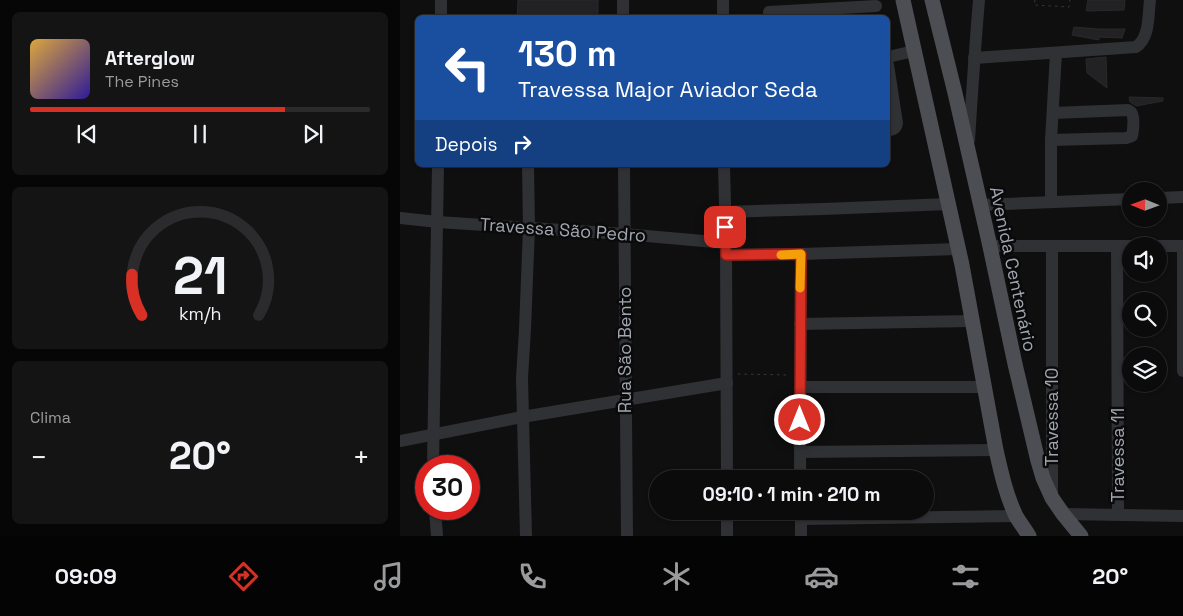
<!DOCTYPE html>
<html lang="pt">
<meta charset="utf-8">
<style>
:root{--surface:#0b0b0c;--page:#141415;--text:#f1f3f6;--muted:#9a9b9d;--line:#2b2b2d;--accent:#d93025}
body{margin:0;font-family:"Space Grotesk",sans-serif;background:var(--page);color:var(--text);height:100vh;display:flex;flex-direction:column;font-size:19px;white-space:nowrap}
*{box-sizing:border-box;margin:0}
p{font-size:16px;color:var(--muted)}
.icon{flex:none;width:28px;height:28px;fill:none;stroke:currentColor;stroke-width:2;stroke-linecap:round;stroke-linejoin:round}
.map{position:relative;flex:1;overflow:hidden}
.panel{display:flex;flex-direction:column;gap:12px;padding:12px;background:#060607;width:400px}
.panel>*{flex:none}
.banner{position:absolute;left:15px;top:15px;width:475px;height:152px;border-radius:8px;box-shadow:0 1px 4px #0004,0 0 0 1px var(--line);background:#1a4fa0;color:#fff;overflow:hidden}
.needle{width:32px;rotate:271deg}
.tools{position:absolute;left:722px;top:182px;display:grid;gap:10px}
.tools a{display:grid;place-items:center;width:45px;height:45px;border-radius:50%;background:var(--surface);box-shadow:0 1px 4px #0004,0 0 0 1px var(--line);font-size:25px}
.speed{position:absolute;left:15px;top:455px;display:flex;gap:10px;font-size:25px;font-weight:700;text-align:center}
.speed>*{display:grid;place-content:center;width:65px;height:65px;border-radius:50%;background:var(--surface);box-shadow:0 1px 4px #0004,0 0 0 1px var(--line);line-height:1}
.speed .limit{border:8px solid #d22;background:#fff;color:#111}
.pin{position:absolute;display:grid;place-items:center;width:42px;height:42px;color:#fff;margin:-21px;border-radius:10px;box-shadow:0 2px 8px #0006}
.me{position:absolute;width:55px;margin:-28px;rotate:0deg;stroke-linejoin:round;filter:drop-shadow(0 0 4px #0008)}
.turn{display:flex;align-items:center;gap:18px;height:105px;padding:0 20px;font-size:22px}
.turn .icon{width:65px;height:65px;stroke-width:2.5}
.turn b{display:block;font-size:35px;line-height:42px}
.then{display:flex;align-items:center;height:48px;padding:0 20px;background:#0003;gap:10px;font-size:19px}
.big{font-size:38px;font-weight:700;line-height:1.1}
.panel .tile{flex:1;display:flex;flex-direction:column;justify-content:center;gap:8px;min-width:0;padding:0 18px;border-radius:8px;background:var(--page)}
.panel .dial{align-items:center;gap:0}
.dial svg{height:130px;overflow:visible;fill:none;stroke:var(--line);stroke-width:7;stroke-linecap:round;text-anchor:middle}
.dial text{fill:var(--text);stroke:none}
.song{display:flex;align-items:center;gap:15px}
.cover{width:60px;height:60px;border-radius:8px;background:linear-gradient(135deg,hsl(40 70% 55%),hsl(250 70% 35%))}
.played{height:5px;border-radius:2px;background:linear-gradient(90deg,var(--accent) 75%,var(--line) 75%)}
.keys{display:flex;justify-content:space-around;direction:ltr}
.heat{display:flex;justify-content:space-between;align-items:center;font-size:28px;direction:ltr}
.trip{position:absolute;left:249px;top:470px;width:285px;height:50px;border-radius:25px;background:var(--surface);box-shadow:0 1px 4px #0004,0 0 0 1px var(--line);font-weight:700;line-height:50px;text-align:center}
.tabs{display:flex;height:80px;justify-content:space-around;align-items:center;background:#040405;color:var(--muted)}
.tabs .icon{width:35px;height:35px}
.tabs .active{color:var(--accent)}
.tabs b{font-size:22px;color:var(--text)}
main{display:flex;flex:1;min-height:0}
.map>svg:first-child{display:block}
.building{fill:#222224;stroke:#29292c}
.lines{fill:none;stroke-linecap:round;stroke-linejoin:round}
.path{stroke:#36383c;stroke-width:1;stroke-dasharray:2.5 4;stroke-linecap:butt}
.minor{stroke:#303135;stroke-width:12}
.major{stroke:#4c4e53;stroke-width:15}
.route-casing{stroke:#8d1f18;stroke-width:12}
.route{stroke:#d93025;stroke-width:9}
.slow{stroke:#f59e0b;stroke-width:9}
.labels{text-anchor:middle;stroke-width:5;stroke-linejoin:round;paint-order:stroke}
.street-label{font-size:18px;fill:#a1a6b0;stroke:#0a0a0b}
</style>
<main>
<section class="panel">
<div class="tile">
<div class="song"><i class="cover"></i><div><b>Afterglow</b><p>The Pines</p></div></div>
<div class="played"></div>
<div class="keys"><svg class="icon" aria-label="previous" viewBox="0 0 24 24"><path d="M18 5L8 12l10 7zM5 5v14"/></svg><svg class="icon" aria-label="pause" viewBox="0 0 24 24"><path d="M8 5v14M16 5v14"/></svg><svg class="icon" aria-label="next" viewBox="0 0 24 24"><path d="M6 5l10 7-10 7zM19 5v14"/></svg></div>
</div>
<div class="tile dial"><svg viewBox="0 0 100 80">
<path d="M14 69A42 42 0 1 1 86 69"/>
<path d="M14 69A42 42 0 0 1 8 44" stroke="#d93025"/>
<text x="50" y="56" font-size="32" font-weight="700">21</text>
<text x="50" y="72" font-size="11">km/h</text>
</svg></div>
<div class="tile"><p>Clima</p>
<div class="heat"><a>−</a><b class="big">20°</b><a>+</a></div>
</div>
</section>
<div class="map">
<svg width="783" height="536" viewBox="0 0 783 536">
<rect width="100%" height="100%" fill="#0f0f10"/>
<g class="building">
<path d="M118 0H198V18H117Z"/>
<path d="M688 0H725L724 10 686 11Z"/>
<path d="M674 27 698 29H725L722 38 699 37V40L672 35Z"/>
<path d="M706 57 707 88 687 73 686 59Z"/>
<path d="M729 97 763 98V101L736 106 730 102Z"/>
</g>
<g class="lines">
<g class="path">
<path d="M635 0 634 5 669 7 670 0"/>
<path d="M338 374 389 375"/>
<path d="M338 477 389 478"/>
</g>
<g class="minor">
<path d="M223 0V18"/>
<path d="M323 0V18"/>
<path d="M369 12 476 6"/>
<path d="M41 18V0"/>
<path d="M488 57 514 51"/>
<path d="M574 58 736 47C750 38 748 15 750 0"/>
<path d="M488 65 497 123C496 129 493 130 488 130"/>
<path d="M569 140C572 93 575 47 579 0"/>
<path d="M651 140 726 138 732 136C733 132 735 116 731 112 730 111 729 111 728 110L653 113"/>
<path d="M224 165 227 536"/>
<path d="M324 165 326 243 327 479"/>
<path d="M759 198 783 197"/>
<path d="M651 201V140L656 53"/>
<path d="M580 205 731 199"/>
<path d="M325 212 423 209 548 204"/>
<path d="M0 218 38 222 224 234 326 243"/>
<path d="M589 246H783"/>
<path d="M717 246 718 514"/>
<path d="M783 246V371"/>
<path d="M326 255 401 254 558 249"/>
<path d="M400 324 572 321"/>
<path d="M400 387H585"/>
<path d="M0 441 122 417 327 383"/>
<path d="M400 452 596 450"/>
<path d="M33 466 38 165"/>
<path d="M400 479 401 254"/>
<path d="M652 496V246"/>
<path d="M35 509 37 536"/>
<path d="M327 511V536"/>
<path d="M663 514 783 516"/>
<path d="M401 519 617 516"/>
<path d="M126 536 122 378 125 329 129 228 128 165"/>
<path d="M401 536V511"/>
</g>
<g class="major">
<path d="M503 0 562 265 596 450C601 472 606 495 616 516 620 523 625 529 629 536"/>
<path d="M532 0 555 93 589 242 615 364 638 461 643 478 652 498 663 514 681 536"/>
</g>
</g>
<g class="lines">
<g class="route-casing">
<path id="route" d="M325 227 326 255 401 254 400 420"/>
</g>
<use href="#route" class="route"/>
<path class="slow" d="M381 255 401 254 400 288"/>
</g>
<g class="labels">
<g class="street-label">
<text transform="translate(163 230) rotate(4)" y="6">Travessa São Pedro</text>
<text transform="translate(613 269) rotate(78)" y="6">Avenida Centenário</text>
<text transform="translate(225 350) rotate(-90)" y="6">Rua São Bento</text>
<text transform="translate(652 417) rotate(-90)" y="6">Travessa 10</text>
<text transform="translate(718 455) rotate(-90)" y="6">Travessa 11</text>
</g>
</g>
</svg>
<div class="tools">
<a><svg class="needle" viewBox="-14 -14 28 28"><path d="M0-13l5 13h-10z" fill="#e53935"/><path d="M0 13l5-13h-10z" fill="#9a9b9d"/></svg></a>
<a><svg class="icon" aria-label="sound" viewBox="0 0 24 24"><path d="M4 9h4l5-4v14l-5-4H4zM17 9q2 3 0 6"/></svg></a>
<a><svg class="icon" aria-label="search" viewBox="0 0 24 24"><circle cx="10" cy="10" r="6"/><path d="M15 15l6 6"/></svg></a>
<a><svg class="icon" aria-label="layers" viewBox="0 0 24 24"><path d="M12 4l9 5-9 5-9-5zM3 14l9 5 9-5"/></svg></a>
</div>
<div class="speed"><div class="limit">30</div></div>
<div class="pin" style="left:325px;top:227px;background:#d93025"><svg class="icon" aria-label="arrive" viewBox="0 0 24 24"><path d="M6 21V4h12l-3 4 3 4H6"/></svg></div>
<svg class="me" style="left:400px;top:420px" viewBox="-20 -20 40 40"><circle r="17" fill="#d93025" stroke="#fff" stroke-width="3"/><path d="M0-11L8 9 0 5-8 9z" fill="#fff"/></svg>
<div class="trip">09:10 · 1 min · 210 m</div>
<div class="banner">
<div class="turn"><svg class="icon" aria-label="left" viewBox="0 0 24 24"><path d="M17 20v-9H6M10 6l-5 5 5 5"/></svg><div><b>130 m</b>Travessa Major Aviador Seda</div></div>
<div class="then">Depois<svg class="icon" aria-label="right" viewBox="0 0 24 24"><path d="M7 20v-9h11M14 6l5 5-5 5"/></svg></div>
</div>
</div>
</main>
<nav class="tabs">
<b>09:09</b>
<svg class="icon active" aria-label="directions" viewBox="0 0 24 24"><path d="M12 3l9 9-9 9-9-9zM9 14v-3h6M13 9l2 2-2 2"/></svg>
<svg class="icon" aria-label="music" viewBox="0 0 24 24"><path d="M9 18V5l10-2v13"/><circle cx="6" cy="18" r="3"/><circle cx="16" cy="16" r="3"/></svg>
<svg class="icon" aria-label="phone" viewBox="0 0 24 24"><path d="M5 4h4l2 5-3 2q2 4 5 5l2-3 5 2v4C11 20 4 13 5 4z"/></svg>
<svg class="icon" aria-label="climate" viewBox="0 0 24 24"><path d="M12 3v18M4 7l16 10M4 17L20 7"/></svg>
<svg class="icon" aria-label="car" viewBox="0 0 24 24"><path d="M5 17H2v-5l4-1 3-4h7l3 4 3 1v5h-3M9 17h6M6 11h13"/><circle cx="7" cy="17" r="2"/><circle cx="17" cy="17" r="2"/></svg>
<svg class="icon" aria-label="filters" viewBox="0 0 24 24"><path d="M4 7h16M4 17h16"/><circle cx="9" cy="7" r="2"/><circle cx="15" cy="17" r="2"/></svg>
<b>20°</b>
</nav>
